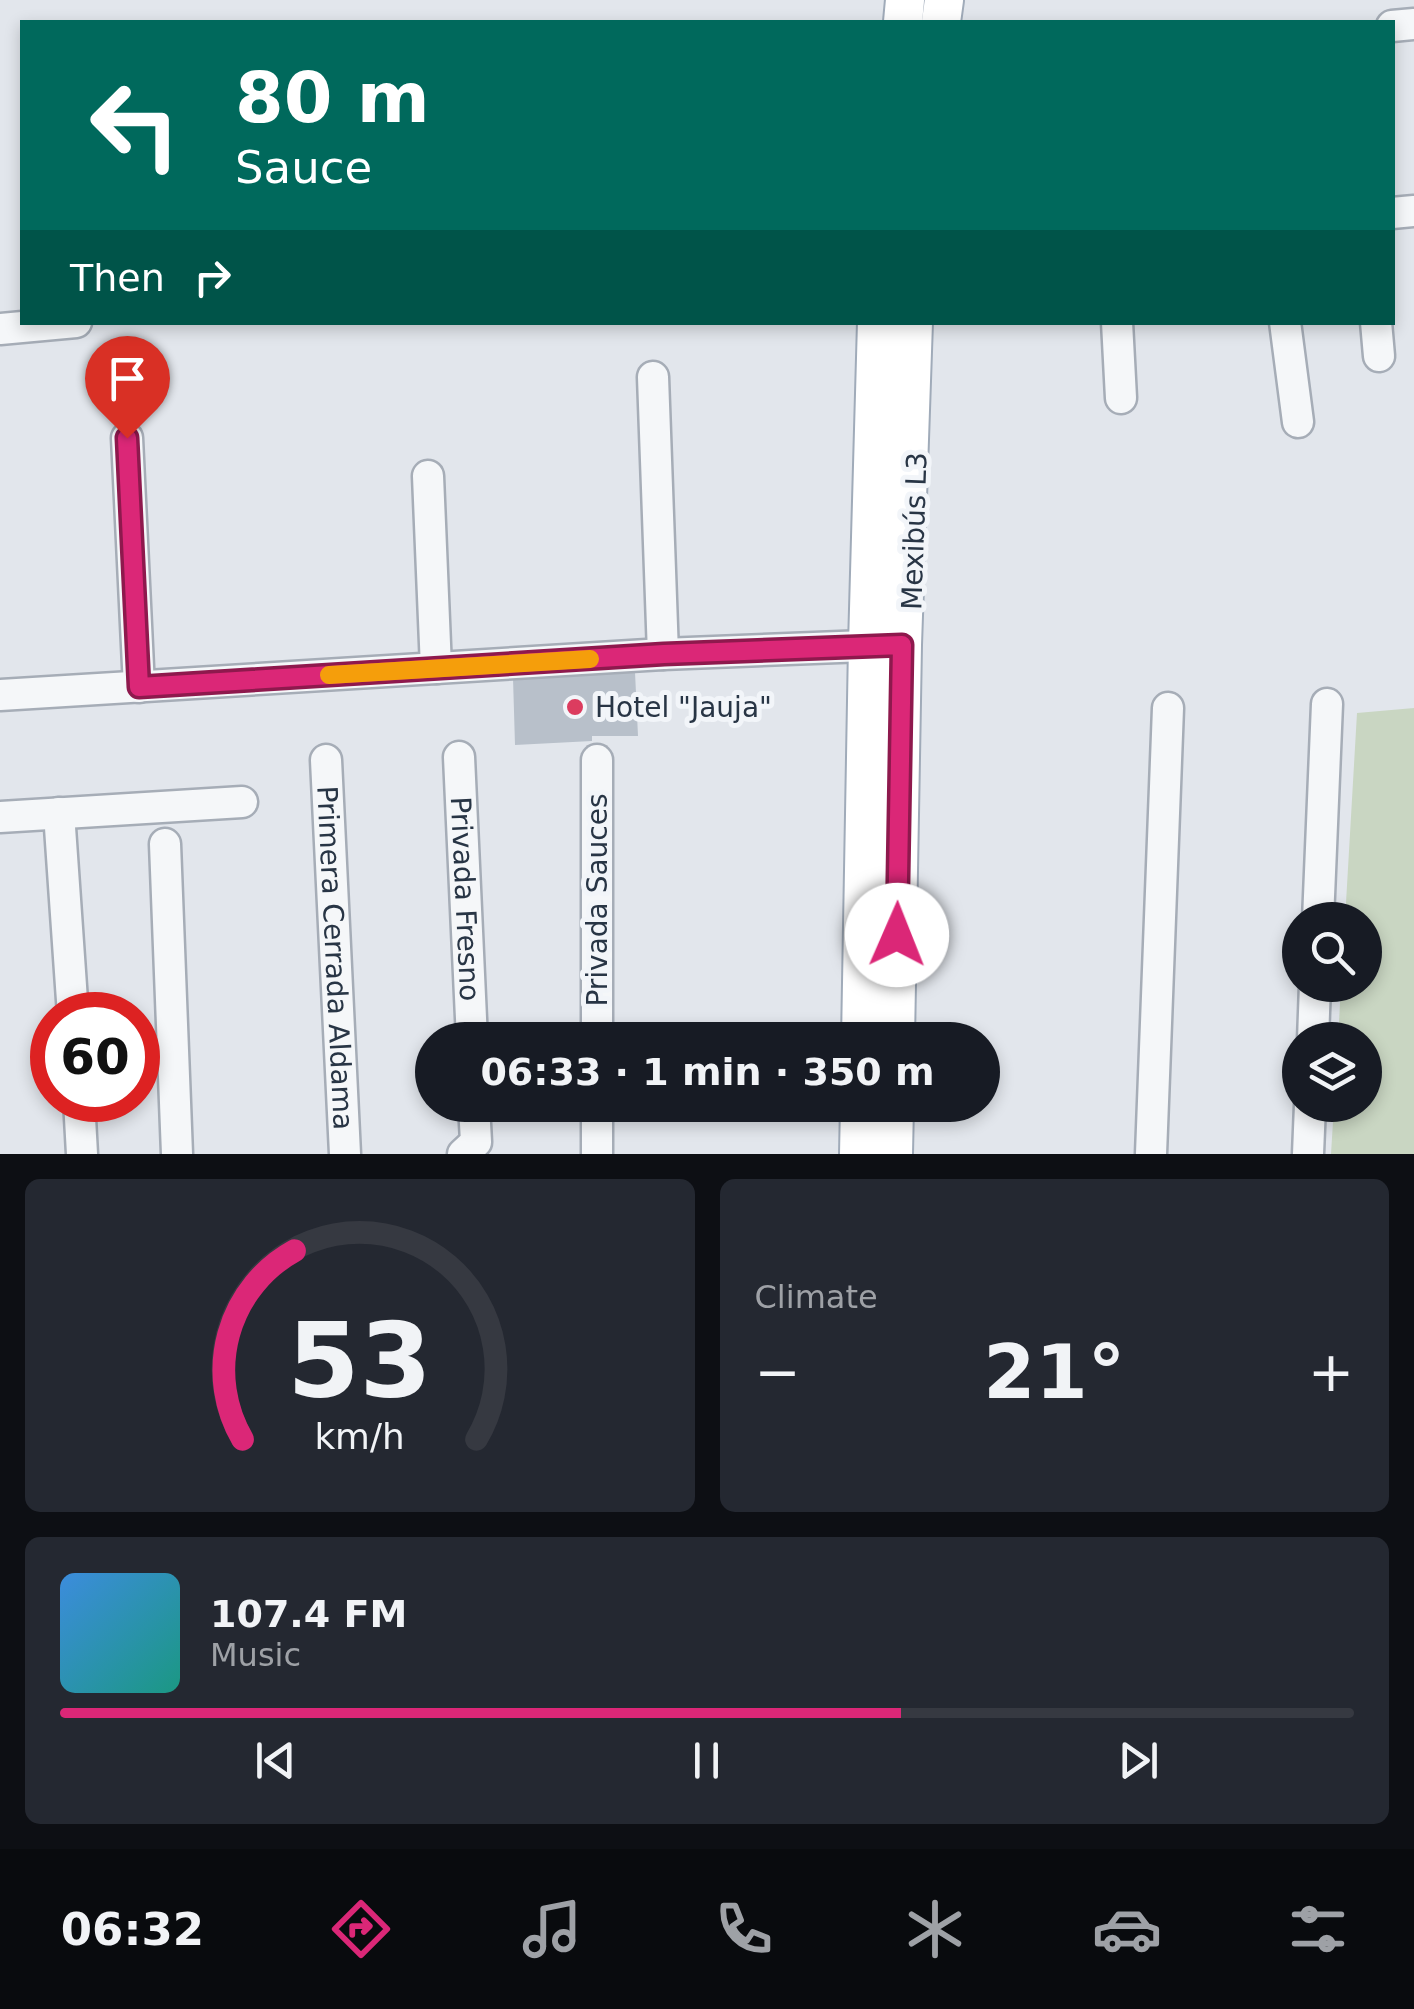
<!DOCTYPE html>
<meta charset="utf-8">
<style>
:root{--surface:#171b24;--page:#242831;--text:#f1f3f6;--muted:#9ea1a6;--line:#363941;--accent:#db2777}
body{margin:0;font-family:"DejaVu Sans",sans-serif;background:var(--page);color:var(--text);height:100vh;display:flex;flex-direction:column;font-size:38px;white-space:nowrap}
*{box-sizing:border-box;margin:0}
p{font-size:32px;color:var(--muted)}
.icon{flex:none;width:55px;height:55px;fill:none;stroke:currentColor;stroke-width:2;stroke-linecap:round;stroke-linejoin:round}
.map{position:relative;height:1154px;overflow:hidden}
.details{display:flex;flex-direction:column;gap:25px;padding:25px;background:#0d0f14;flex:1}
.details>*{flex:none}
.top-card{position:absolute;left:20px;top:20px;width:1375px;height:305px;border-radius:0px;box-shadow:0 5px 15px #0003;background:#00695c;color:#fff;overflow:hidden}
.fabs{position:absolute;left:1282px;top:902px;display:grid;gap:20px}
.fabs a{display:grid;place-items:center;width:100px;height:100px;border-radius:50%;background:var(--surface);box-shadow:0 5px 15px #0003;font-size:50px}
.speed{position:absolute;left:30px;top:992px;display:flex;gap:20px;font-size:50px;font-weight:700;text-align:center}
.speed>*{display:grid;place-content:center;width:130px;height:130px;border-radius:50%;background:var(--surface);box-shadow:0 5px 15px #0003;line-height:1}
.speed .limit{border:15px solid #d22;background:#fff;color:#111}
.pin{position:absolute;display:grid;place-items:center;width:85px;height:85px;color:#fff;margin:-102px -42px;border-radius:50% 50% 50% 0;rotate:-45deg;box-shadow:0 0 10px #0007}
.pin .icon{rotate:45deg}
.me{position:absolute;width:110px;margin:-55px;rotate:1deg;stroke-linejoin:round;filter:drop-shadow(0 0 8px #0008)}
.turn{display:flex;align-items:center;gap:35px;height:210px;padding:0 50px;font-size:45px}
.turn .icon{width:130px;height:130px;stroke-width:2.5}
.turn b{display:block;font-size:70px;line-height:85px}
.then{display:flex;align-items:center;height:95px;padding:0 50px;background:#0003;gap:20px;font-size:38px}
.big{font-size:75px;font-weight:800;line-height:1.1}
.details .widget{flex:1;display:flex;flex-direction:column;justify-content:center;gap:15px;min-width:0;padding:0 35px;border-radius:15px;background:var(--page)}
.details .dial{align-items:center;gap:0}
.dial svg{height:260px;overflow:visible;fill:none;stroke:var(--line);stroke-width:7;stroke-linecap:round;text-anchor:middle}
.dial text{fill:var(--text);stroke:none}
.song{display:flex;align-items:center;gap:30px}
.cover{width:120px;height:120px;border-radius:15px;background:linear-gradient(135deg,hsl(210 70% 55%),hsl(170 70% 35%))}
.played{height:10px;border-radius:5px;background:linear-gradient(90deg,var(--accent) 65%,var(--line) 65%)}
.keys{display:flex;justify-content:space-around;direction:ltr}
.heat{display:flex;justify-content:space-between;align-items:center;font-size:55px;direction:ltr}
.details .tiles{flex:1;display:grid;gap:25px;grid-template-columns:1fr 1fr}
.widget:last-child{grid-column:span 2}
.trip{position:absolute;left:415px;top:1022px;width:585px;height:100px;border-radius:50px;background:var(--surface);box-shadow:0 5px 15px #0003;font-weight:800;line-height:100px;text-align:center}
.dock{display:flex;height:160px;justify-content:space-around;align-items:center;background:#090b0e;color:var(--muted)}
.dock .icon{width:70px;height:70px}
.dock .active{color:var(--accent)}
.dock b{font-size:45px;color:var(--text)}
.map>svg:first-child{display:block}
.green{fill:#c9d6c2}
.building{fill:#b8c0ca}
.lines{fill:none;stroke-linecap:round;stroke-linejoin:round}
.minor-casing{stroke:#a6adb7;stroke-width:35}
.major-casing{stroke:#a0abb9;stroke-width:42}
.minor{stroke:#f5f7f9;stroke-width:30}
.major{stroke:#fff;stroke-width:38}
.route-casing{stroke:#8e194d;stroke-width:25}
.route{stroke:#db2777;stroke-width:18}
.slow{stroke:#f59e0b;stroke-width:18}
.poi-dot{fill:#dc3c5f;stroke:#f2f5f9;stroke-width:4}
.labels{text-anchor:middle;stroke-width:10;stroke-linejoin:round;paint-order:stroke}
.street-label{font-size:28px;fill:#283545;stroke:#f2f5f9}
.poi-label{font-size:28px;fill:#283545;stroke:#f2f5f9;text-anchor:start}
</style>
<div class="map">
<svg width="1414" height="1154" viewBox="0 0 1414 1154">
<rect width="100%" height="100%" fill="#e2e6ec"/>
<path class="green" d="M1414 708V1154H1331L1334 1105H1365V1040H1338L1341 985H1365V920H1345L1357 713Z"/>
<path class="building" d="M635 672 638 736H592V741L515 745 513 678Z"/>
<g class="lines">
<g class="minor-casing">
<g id="minor">
<path d="M1392 26 1414 24"/>
<path d="M1392 213 1414 211"/>
<path d="M1117 322 1121 398"/>
<path d="M1285 322 1298 422"/>
<path d="M1376 322 1379 356"/>
<path d="M0 329 76 322"/>
<path d="M653 377 663 654"/>
<path d="M127 438 139 687"/>
<path d="M428 476 436 668"/>
<path d="M0 695 663 654 891 645"/>
<path id="s1" d="M459 757 472 1040"/>
<path id="s2" d="M326 760 345 1154"/>
<path d="M59 813 73 1015"/>
<path d="M0 817 242 802"/>
<path d="M165 844 177 1154"/>
<path d="M1318 920 1327 704"/>
<path d="M597 1040V760"/>
<path d="M1313 1040 1315 985"/>
<path d="M79 1100 82 1154"/>
<path d="M463 1154 476 1142 474 1105"/>
<path d="M597 1154V1105"/>
<path d="M1151 1154 1168 708"/>
<path d="M1308 1154 1310 1105"/>
</g>
</g>
<g class="major-casing">
<g id="major">
<path d="M903 22 905 0"/>
<path d="M941 22 944 0"/>
<path d="M861 1040 868 645 877 322"/>
<path d="M895 1040 902 645 913 322"/>
<path d="M859 1154 860 1105"/>
<path d="M893 1154 894 1105"/>
</g>
</g>
<use href="#minor" class="minor"/>
<use href="#major" class="major"/>
</g>
<g class="lines">
<g class="route-casing">
<path id="route" d="M127 438 139 687 664 654 902 645 897 935"/>
</g>
<use href="#route" class="route"/>
<path class="slow" d="M329 675 590 659"/>
</g>
<circle class="poi-dot" cx="575" cy="707" r="10"/>
<g class="labels">
<g class="street-label">
<text transform="translate(914 531) rotate(-88)" y="10">Mexibús L3</text>
<text dy="10" stroke="none"><textPath href="#s1" startOffset="142">Privada Fresno</textPath></text>
<text transform="translate(597 900) rotate(-90)" y="10">Privada Sauces</text>
<text dy="10" stroke="none"><textPath href="#s2" startOffset="198">Primera Cerrada Aldama</textPath></text>
</g>
<g class="poi-label">
<text x="595" y="717">Hotel "Jauja"</text>
</g>
</g>
</svg>
<div class="fabs">
<a><svg class="icon" aria-label="search" viewBox="0 0 24 24"><circle cx="10" cy="10" r="6"/><path d="M15 15l6 6"/></svg></a>
<a><svg class="icon" aria-label="layers" viewBox="0 0 24 24"><path d="M12 4l9 5-9 5-9-5zM3 14l9 5 9-5"/></svg></a>
</div>
<div class="speed"><div class="limit">60</div></div>
<div class="pin" style="left:127px;top:438px;background:#d93025"><svg class="icon" aria-label="arrive" viewBox="0 0 24 24"><path d="M6 21V4h12l-3 4 3 4H6"/></svg></div>
<svg class="me" style="left:897px;top:935px" viewBox="-20 -20 40 40"><circle r="19" fill="#fff"/><path d="M0-13L10 11 0 6-10 11z" fill="#db2777"/></svg>
<div class="trip">06:33 · 1 min · 350 m</div>
<div class="top-card">
<div class="turn"><svg class="icon" aria-label="left" viewBox="0 0 24 24"><path d="M17 20v-9H6M10 6l-5 5 5 5"/></svg><div><b>80 m</b>Sauce</div></div>
<div class="then">Then<svg class="icon" aria-label="right" viewBox="0 0 24 24"><path d="M7 20v-9h11M14 6l5 5-5 5"/></svg></div>
</div>
</div>
<section class="details">
<div class="tiles">
<div class="widget dial"><svg viewBox="0 0 100 80">
<path d="M14 69A42 42 0 1 1 86 69"/>
<path d="M14 69A42 42 0 0 1 30 11" stroke="#db2777"/>
<text x="50" y="56" font-size="32" font-weight="700">53</text>
<text x="50" y="72" font-size="11">km/h</text>
</svg></div>
<div class="widget"><p>Climate</p>
<div class="heat"><a>−</a><b class="big">21°</b><a>+</a></div>
</div>
<div class="widget">
<div class="song"><i class="cover"></i><div><b>107.4 FM</b><p>Music</p></div></div>
<div class="played"></div>
<div class="keys"><svg class="icon" aria-label="previous" viewBox="0 0 24 24"><path d="M18 5L8 12l10 7zM5 5v14"/></svg><svg class="icon" aria-label="pause" viewBox="0 0 24 24"><path d="M8 5v14M16 5v14"/></svg><svg class="icon" aria-label="next" viewBox="0 0 24 24"><path d="M6 5l10 7-10 7zM19 5v14"/></svg></div>
</div>
</div>
</section>
<nav class="dock">
<b>06:32</b>
<svg class="icon active" aria-label="directions" viewBox="0 0 24 24"><path d="M12 3l9 9-9 9-9-9zM9 14v-3h6M13 9l2 2-2 2"/></svg>
<svg class="icon" aria-label="music" viewBox="0 0 24 24"><path d="M9 18V5l10-2v13"/><circle cx="6" cy="18" r="3"/><circle cx="16" cy="16" r="3"/></svg>
<svg class="icon" aria-label="phone" viewBox="0 0 24 24"><path d="M5 4h4l2 5-3 2q2 4 5 5l2-3 5 2v4C11 20 4 13 5 4z"/></svg>
<svg class="icon" aria-label="climate" viewBox="0 0 24 24"><path d="M12 3v18M4 7l16 10M4 17L20 7"/></svg>
<svg class="icon" aria-label="car" viewBox="0 0 24 24"><path d="M5 17H2v-5l4-1 3-4h7l3 4 3 1v5h-3M9 17h6M6 11h13"/><circle cx="7" cy="17" r="2"/><circle cx="17" cy="17" r="2"/></svg>
<svg class="icon" aria-label="filters" viewBox="0 0 24 24"><path d="M4 7h16M4 17h16"/><circle cx="9" cy="7" r="2"/><circle cx="15" cy="17" r="2"/></svg>
</nav>
